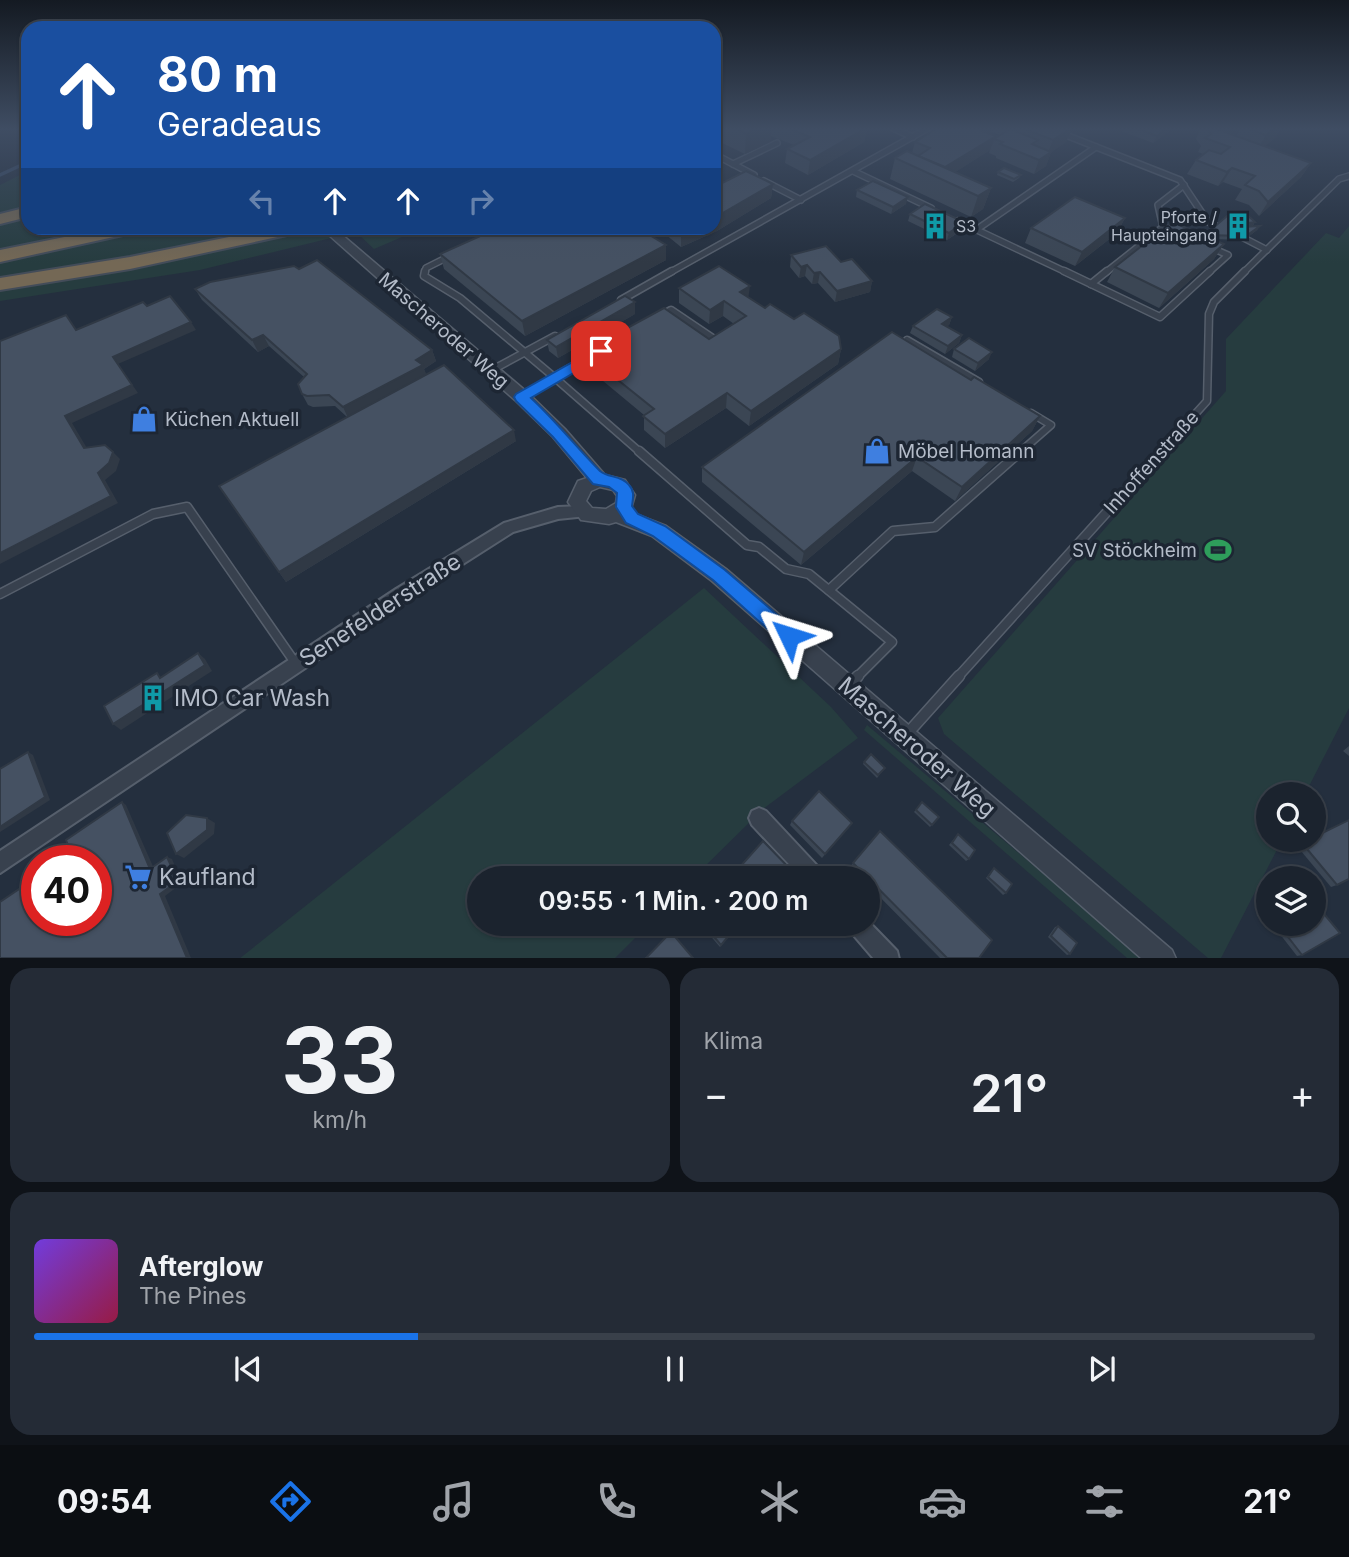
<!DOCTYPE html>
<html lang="de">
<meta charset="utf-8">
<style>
:root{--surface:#1b232e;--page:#242b36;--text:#f1f3f6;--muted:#a0a4aa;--line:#39404a;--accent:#1a73e8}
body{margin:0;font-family:Inter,sans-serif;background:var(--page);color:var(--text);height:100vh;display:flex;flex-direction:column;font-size:26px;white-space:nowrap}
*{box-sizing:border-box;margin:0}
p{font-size:23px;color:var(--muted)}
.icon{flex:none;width:38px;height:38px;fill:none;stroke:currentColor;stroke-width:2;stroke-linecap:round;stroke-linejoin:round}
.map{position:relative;height:958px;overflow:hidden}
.panel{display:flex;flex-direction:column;gap:10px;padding:10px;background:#0f1319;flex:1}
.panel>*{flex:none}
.top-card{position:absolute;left:21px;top:21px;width:700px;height:214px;border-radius:21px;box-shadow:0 2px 5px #0004,0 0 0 2px var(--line);background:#1a4fa0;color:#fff;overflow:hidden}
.controls{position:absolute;left:1256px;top:782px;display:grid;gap:14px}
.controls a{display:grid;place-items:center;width:70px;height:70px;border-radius:50%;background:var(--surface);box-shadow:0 2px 5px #0004,0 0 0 2px var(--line);font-size:35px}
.speed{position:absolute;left:21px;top:845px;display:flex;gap:14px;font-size:35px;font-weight:700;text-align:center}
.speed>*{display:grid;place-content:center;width:91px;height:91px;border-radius:50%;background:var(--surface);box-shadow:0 2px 5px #0004,0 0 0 2px var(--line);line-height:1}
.speed .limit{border:10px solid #d22;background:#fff;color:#111}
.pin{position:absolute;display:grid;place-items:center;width:60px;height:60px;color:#fff;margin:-30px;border-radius:14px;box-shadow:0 4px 10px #0006}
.me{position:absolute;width:77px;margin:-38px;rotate:311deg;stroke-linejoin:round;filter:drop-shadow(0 0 5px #0008)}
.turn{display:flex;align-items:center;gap:24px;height:147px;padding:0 21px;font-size:32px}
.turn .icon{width:91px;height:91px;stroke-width:2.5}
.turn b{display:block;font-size:49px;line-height:60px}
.lanes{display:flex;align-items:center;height:66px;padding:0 21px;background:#0003;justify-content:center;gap:35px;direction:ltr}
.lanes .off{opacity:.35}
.big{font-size:52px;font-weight:600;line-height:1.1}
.panel .widget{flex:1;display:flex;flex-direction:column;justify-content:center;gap:10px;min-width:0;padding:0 24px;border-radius:21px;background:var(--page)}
.panel .dial{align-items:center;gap:0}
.dial b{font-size:91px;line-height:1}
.song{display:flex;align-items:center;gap:21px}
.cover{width:84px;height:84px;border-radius:10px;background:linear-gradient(135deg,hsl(260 70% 55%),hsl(340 70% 35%))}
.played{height:7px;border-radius:4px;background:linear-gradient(90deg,var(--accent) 30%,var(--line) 30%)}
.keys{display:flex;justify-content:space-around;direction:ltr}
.heat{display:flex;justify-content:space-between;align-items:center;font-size:38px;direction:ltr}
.panel .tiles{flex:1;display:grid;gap:10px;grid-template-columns:1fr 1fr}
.widget:last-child{grid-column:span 2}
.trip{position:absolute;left:467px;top:866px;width:413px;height:70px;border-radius:35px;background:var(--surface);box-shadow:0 2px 5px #0004,0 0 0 2px var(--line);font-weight:600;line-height:70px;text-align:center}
.menu{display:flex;height:112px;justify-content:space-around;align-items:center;background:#0b0e12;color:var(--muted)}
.menu .icon{width:49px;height:49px}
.menu .active{color:var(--accent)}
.menu b{font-size:32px;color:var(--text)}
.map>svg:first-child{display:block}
.green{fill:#263c3f}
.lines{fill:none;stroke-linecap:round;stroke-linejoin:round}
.stream{stroke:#394c67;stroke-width:3.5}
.service-far3-casing{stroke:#565f6c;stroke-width:8}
.service-far2-casing{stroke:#565f6c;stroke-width:9}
.service-far1-casing{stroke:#565f6c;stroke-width:11}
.service-casing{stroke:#565f6c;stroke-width:13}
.minor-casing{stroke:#565f6c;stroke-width:4}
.tertiary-casing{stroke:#565f6c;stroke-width:3}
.motorway-casing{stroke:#434c59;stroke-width:4}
.service-far3{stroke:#38414e;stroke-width:5}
.service-far2{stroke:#38414e;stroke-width:6}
.service-far1{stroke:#38414e;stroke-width:8}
.service{stroke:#38414e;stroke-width:10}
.minor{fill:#38414e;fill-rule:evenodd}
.tertiary{fill:#38414e;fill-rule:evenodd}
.motorway{fill:#746855;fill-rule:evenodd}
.wall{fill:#3b4654;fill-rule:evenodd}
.shaded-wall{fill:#303945}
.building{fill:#455162;stroke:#303945;stroke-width:2}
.route{fill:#1a73e8;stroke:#114b97;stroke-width:2}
.labels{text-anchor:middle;stroke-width:7;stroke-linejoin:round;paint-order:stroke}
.far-poi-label{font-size:16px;fill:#b4bcc9;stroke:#1d2633;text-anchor:end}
.street-label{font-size:19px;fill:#b4bcc9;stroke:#1d2633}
.poi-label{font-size:19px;fill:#b4bcc9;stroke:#1d2633;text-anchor:start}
.near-street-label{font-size:23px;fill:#b4bcc9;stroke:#1d2633}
.near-poi-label{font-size:23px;fill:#b4bcc9;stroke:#1d2633;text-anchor:start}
</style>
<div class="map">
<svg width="1349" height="959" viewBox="0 0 1349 959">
<rect width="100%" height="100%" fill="#242f3e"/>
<g class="green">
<path d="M28 171V228H423L374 249 356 232 200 270 0 301V185Z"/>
<path d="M1349 226V708L1305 794H1269V840H1282L1221 958H1208L944 734 938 718 1226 391V339L1326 233 1339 238Z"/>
<path d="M704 588 831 707 858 738 763 809 693 878H480V924H649L615 958 239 959Z"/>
<path d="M867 725 1143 958H1127L864 730Z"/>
</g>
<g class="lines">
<path class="stream" d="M0 175 28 162"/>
<g class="service-far3-casing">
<g id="service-far3">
<path d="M893 128 913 137"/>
<path d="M1048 128 1180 180 1208 222 1223 229"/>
<path d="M714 133 730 128"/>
<path d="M714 154 754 175"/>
<path d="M733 164 777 143"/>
<path d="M853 171 931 208"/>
<path d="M764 181 801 200"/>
<path d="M958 221 1068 273"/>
<path d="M976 230 1096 147"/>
<path d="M1238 235 1267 250"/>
<path d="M425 273 426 268 448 257"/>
<path d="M669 273 928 128"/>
<path d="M1105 273 1163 227 1158 205 1184 185"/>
<path d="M1208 273 1228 255 1212 248"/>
<path d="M1243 273 1339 179 1349 176"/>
</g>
</g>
<g class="service-far2-casing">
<g id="service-far2">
<path d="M425 271 424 276 460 298 554 377 522 397"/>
<path d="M1064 271 1160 317 1210 271"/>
<path d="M1091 284 1107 271"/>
<path d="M621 300 672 271"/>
<path d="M662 315 671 310 714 339"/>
<path d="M907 340 979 382"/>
<path d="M591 356 554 377 641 453"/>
<path d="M492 370 555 336"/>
<path d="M1019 453 1051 425 1031 413"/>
<path d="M1160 453 1207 401 1209 314 1214 302 1245 271"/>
</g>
</g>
<g class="service-far1-casing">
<g id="service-far1">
<path d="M639 451 747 545 759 547 786 569 809 574 892 642 856 678"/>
<path d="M829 590 893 531 935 527 1021 451"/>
<path d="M0 594 153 514 187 507 296 664"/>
<path d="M957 678 1162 451"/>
</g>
</g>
<g class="service-casing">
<g id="service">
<path d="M849 685 858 676"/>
<path d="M907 734 959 676"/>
</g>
</g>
<g class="minor-casing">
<g id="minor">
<path d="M582 506 587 508 589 512 587 516 558 519 513 532 408 599 0 873V851L396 589 504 523 558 507Z"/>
<path d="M759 808 766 811 822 871 825 878H802L752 825 749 818 752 811Z"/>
<path d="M868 921 897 951 899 959H874L850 931 847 924H868Z"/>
</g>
</g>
<g class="tertiary-casing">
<path id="tertiary" d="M321 228H334L528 393 565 429 605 475 625 480 635 495 630 512 666 526 726 569 1172 950 1176 959H1142L712 581 652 536 616 522 609 524 581 520 568 502 578 481 587 478 553 437 516 401ZM600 487 613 490 617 496 616 503 606 509 592 508 586 501 591 491Z"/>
</g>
<g class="motorway-casing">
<g id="motorway">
<path d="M28 207V217L0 224V214Z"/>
<path d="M109 228H141L132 233 0 262V250Z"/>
<path d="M273 228H305L296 233 130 269 0 290V278L130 257Z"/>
</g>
</g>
<use href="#service-far3" class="service-far3"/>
<use href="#service-far2" class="service-far2"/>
<use href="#service-far1" class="service-far1"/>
<use href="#service" class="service"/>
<use href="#minor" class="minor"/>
<use href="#tertiary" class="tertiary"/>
<use href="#motorway" class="motorway"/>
</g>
<g class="wall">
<path d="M721 128H867L864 142 808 175 785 163 787 149 794 145 771 136 770 142 745 154 720 142Z"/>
<path d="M938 128H1072L1066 142 1051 152 1046 166 1034 174 996 158V156L989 153 990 150 955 172 991 188 983 209 971 217 890 179 895 158 912 153 915 142ZM992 132 1000 135 995 138 996 136 992 135Z"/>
<path d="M1113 128H1173L1153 143Z"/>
<path d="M1201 128H1213L1236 136 1241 128H1281L1276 137 1265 146 1311 163 1301 177 1259 216 1249 205 1235 200 1242 189 1223 182 1218 186 1187 174 1196 160 1203 154 1198 152 1201 146 1196 139Z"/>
<path d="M998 172 1021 175 1019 178 1013 182 997 175Z"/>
<path d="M773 184 771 198 717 231 681 247 660 230V228H714Z"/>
<path d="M857 190 906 204 891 214 856 197Z"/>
<path d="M910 214 962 230 947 240 908 221Z"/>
<path d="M1232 215 1255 222 1252 227 1260 226 1257 230 1244 240 1212 239 1224 244 1214 259 1159 308 1107 282 1115 267 1205 236Z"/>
<path d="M1125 218 1117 233 1075 266 1025 243 1031 228Z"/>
<path d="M666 245V260L525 336 444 269 440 254Z"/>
<path d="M791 255 841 262 872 281 870 292 835 302 818 283 812 284 805 276 799 278 790 267Z"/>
<path d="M679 288 749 297 765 308 841 349 838 364 749 426 726 408 665 448 644 430V415L585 366 583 352 709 339 734 324 723 316 709 324 679 303Z"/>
<path d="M195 289 432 350 436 361 424 369 426 375 516 441 286 582 279 572 347 417 335 406 313 407 308 405 302 394 304 377 269 346 258 352 202 300Z"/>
<path d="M635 314 558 358 549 351 547 340Z"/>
<path d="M952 317 949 325 947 326 962 335 959 343 945 354 910 333 913 326Z"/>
<path d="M954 349 989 359 975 371 952 357Z"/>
<path d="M971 380 1040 416 1032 431 955 501 912 471 801 565 702 482V467Z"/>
<path d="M1349 746V756L1343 751Z"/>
<path d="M864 762 885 768 877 778 863 764Z"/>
<path d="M922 802 939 817 930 827 914 812Z"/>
<path d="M792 821 852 823 822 858 790 825Z"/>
<path d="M880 831 979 958H940L868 885V878H861L850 867Z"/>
<path d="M958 834 969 859 966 861 949 845Z"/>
<path d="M1307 840 1337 885 1331 887 1296 845Z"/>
<path d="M994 868 1006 893 1003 895 986 878 992 870Z"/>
<path d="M1269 912V920L1264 914Z"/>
<path d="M700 924H740L720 947Z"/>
<path d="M1272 924H1314L1302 955 1297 956Z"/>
<path d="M1058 926 1070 954 1067 955 1048 937 1055 927Z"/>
</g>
<g class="shaded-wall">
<path d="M757 128H772L770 142 745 154 746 134Z"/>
<path d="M854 128H867L864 142 808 175 810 160Z"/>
<path d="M986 128H994L991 136 982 131Z"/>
<path d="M1072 128 1066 142 1047 155 1053 140Z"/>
<path d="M1167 128H1173L1153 143 1157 136Z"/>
<path d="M1274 128H1281L1276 137 1254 155 1266 135Z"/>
<path d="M996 136 990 150 943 180 938 171Z"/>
<path d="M1051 152 1046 166 1034 174 1039 160Z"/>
<path d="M1311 163 1301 177 1259 216 1268 202Z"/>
<path d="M1232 168 1223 182 1218 186 1227 172Z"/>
<path d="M773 184 771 198 717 231 681 247V232L692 228H714V218Z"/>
<path d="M991 188 983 209 971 217 978 196Z"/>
<path d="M908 197 906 204 891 214 893 207Z"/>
<path d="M1125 218 1117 233 1075 266 1082 252Z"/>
<path d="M964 222 962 230 947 240 949 233Z"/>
<path d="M1255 222 1250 229 1237 231 1242 224Z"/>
<path d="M1260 226 1257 230 1244 240 1246 236Z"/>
<path d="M1224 244 1214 259 1159 308 1168 293Z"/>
<path d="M666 245V260L525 336 522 321Z"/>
<path d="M807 265 805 276 799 278 801 267Z"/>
<path d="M820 272 818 283 812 284 814 273Z"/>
<path d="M872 281 870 292 835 302 837 291Z"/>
<path d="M750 286 748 300 740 292Z"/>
<path d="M724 301 723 316 709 324 710 310Z"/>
<path d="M635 302V314L558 358 556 347Z"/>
<path d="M952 317 949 325 940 331 942 324Z"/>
<path d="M191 322 196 330 118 364 138 393 72 423 91 455 84 448 65 416 113 357Z"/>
<path d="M263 335 269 346 258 352 252 340Z"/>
<path d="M962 335 959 343 945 354 948 346Z"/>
<path d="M841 349 838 364 749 426 751 411Z"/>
<path d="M432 350 436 361 424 369 427 376 348 418 343 407Z"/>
<path d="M992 352 989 359 975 371 978 363Z"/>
<path d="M727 393 726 408 665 448V434Z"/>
<path d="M1040 416 1032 431 955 501 962 487Z"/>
<path d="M514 430 516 441 286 582 279 572Z"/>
<path d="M113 452 120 459 116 471 105 480 118 503 0 564V553L98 473Z"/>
<path d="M917 457 912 471 801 565 804 552Z"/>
<path d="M198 653 205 659 212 671 121 730 113 724Z"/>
<path d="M28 752 33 755 50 800 0 832V827Z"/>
<path d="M122 802 126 805 155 871 150 869Z"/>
<path d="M207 818 215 823 214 834 184 858 176 854Z"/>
<path d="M167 857 172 859 182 883 165 896 191 958H187L160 894Z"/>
</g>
<g class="building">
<path d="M735 128H758L746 134Z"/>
<path d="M788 128H866L810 160 787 149 810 137Z"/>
<path d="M938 128H986L982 131 996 136 945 167 918 156 930 148 915 142Z"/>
<path d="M1022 128H1071L1053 140Z"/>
<path d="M1136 128H1167L1157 136Z"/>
<path d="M1206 128H1214L1311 163 1268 202 1259 191 1245 185 1255 176 1232 168 1227 172 1196 160 1209 150 1221 154 1230 147 1205 138 1211 134Z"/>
<path d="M1247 128H1274L1266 135Z"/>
<path d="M1010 129 1038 140 1032 144 1051 152 1039 160 1000 144 1003 142 994 139Z"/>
<path d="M907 151 991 188 978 196 895 158Z"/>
<path d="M1004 168 1021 175 1014 179 998 172Z"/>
<path d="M746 171 773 184 714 218V187Z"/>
<path d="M873 181 908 197 893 207 857 190Z"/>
<path d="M1075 197 1125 218 1082 252 1031 228Z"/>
<path d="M925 204 964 222 949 233 910 214Z"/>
<path d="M1245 213 1255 222 1242 224 1232 215Z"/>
<path d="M1227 216 1231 217 1230 222 1240 227 1260 226 1246 236 1205 235Z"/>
<path d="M1172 222 1224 244 1168 293 1115 267Z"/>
<path d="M498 228H638L666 245 522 321 440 254Z"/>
<path d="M676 228H692L681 232Z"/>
<path d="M826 246 841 262 852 259 872 281 837 291 820 272 814 273 807 265 801 267 791 255Z"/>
<path d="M317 260 432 350 416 360 423 365 343 407 329 395 307 396 302 394 298 384 307 374 263 335 252 340 195 289 210 282 294 266 299 269Z"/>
<path d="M719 266 750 286 740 292 765 308 770 304 794 319 804 313 839 336 841 349 751 411 727 393 665 434 643 416 654 409 583 352 664 308 709 339 746 316 724 301 710 310 679 288Z"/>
<path d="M170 296 191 322 113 357 132 385 65 416 84 448 105 445 113 452 109 463 98 473 111 496 0 553V341L66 315 76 330 143 302 147 306Z"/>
<path d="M625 296 635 302 556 347 547 340Z"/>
<path d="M937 309 952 317 942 324 962 335 948 346 913 326Z"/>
<path d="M892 332 971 380 974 377 1040 416 962 487 917 457 804 552 702 467Z"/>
<path d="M969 338 992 352 978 363 954 349Z"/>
<path d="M444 365 514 430 279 572 219 486Z"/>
<path d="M198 653 205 665 113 724 104 706 157 673 160 678Z"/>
<path d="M28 752 45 797 0 827V769Z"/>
<path d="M871 754 885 768 878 775 864 762Z"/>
<path d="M819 791 852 823 825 854 792 821Z"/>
<path d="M122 802 150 869 167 857 178 881 160 894 187 958H0V902L37 877V920H96V861H60L71 853 66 840Z"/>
<path d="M922 802 939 817 932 825 916 810Z"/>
<path d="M186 815 207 818V830L176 854 167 833Z"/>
<path d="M1349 820V879L1337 885 1302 843 1308 840H1314V837Z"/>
<path d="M880 831 992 940 979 958H947L853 863Z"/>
<path d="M958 834 975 850 969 859 952 843Z"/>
<path d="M763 841 793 872 788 878H719L725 871 731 877Z"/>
<path d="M994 868 1012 884 1006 893 988 877Z"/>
<path d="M1314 902 1340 933 1302 955 1278 924H1314Z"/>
<path d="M703 924H739L721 945Z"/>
<path d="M1058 926 1077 943 1070 954 1051 936Z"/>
<path d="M671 932 693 958H646Z"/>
</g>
<linearGradient id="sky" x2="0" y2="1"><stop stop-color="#141a22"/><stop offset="0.49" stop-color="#3f4d63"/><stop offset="1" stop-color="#3f4d63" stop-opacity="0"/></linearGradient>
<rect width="1349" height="263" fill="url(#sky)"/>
<path class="route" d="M601 346 608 351 606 354 531 398C556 421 576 447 600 471 608 478 621 475 629 485 635 491 633 498 632 506L638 514 665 526 725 570 795 630 798 636 795 642 789 644 782 642 713 580 653 536 626 523 616 507 617 493 609 487 593 484 553 437 516 401 514 397 516 394Z"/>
<defs>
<g id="building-bare" transform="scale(2.1)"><path d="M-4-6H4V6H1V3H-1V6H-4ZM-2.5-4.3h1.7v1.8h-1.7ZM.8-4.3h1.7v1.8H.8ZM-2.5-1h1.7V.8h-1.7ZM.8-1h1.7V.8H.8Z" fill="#0f9aa8" stroke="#1d2633" stroke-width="2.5" paint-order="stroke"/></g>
<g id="shop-bare" transform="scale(2.1)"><path d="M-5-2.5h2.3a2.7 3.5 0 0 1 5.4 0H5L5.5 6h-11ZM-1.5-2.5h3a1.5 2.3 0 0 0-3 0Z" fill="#3f7fe0" stroke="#1d2633" stroke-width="2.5" paint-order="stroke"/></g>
<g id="stadium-bare" transform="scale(2.1)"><path d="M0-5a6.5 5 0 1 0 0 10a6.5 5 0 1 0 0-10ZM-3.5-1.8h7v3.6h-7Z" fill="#2e9e5b" stroke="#1d2633" stroke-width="2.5" paint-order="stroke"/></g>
<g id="supermarket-bare" transform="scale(2.1)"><path d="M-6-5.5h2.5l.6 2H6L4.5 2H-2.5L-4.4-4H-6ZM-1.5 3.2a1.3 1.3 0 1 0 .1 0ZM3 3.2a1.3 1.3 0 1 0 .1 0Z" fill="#3f7fe0" stroke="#1d2633" stroke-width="2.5" paint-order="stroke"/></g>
</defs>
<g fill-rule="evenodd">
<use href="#building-bare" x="935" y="226"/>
<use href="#building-bare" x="1238" y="226"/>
<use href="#shop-bare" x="144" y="419"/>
<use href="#shop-bare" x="877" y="451"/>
<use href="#stadium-bare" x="1218" y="550"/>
<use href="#building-bare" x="153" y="698"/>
<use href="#supermarket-bare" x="138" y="877"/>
</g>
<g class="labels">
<g class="far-poi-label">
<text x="1217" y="223">Pforte /<tspan x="1217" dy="18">Haupteingang</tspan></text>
<text x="956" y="232" text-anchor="start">S3</text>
</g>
<g class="street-label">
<text transform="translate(444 330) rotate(41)" y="7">Mascheroder Weg</text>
<text transform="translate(1151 462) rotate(-48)" y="7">Inhoffenstraße</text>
</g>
<g class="poi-label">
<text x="165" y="426">Küchen Aktuell</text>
<text x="898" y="458">Möbel Homann</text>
<text x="1197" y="557" text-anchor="end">SV Stöckheim</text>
</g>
<g class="near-street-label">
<text transform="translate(380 610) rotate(-33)" y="8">Senefelderstraße</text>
<text transform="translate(917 747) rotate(41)" y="8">Mascheroder Weg</text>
</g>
<g class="near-poi-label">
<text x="174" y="706">IMO Car Wash</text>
<text x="159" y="885">Kaufland</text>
</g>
</g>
</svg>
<div class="controls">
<a><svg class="icon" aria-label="search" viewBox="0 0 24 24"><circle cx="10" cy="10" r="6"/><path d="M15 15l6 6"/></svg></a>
<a><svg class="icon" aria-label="layers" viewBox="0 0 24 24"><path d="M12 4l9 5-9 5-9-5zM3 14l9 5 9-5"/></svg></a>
</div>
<div class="speed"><div class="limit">40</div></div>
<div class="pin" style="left:601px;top:351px;background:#d93025"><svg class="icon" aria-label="arrive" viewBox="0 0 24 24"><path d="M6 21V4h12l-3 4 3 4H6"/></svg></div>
<svg class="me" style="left:789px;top:636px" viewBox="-20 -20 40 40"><path d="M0-17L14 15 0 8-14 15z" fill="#1a73e8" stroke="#fff" stroke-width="4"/></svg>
<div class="trip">09:55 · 1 Min. · 200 m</div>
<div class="top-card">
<div class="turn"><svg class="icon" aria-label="ahead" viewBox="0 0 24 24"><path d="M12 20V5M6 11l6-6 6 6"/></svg><div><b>80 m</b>Geradeaus</div></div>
<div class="lanes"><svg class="icon off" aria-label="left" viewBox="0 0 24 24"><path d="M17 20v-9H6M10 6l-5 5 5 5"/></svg><svg class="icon" aria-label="ahead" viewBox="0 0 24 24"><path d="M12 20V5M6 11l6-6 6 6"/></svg><svg class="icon" aria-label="ahead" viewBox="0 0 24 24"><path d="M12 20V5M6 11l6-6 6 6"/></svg><svg class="icon off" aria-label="right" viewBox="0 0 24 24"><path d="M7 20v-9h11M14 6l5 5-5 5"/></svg></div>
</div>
</div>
<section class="panel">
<div class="tiles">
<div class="widget dial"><b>33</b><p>km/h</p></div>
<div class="widget"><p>Klima</p>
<div class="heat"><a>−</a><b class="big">21°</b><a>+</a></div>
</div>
<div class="widget">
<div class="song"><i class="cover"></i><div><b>Afterglow</b><p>The Pines</p></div></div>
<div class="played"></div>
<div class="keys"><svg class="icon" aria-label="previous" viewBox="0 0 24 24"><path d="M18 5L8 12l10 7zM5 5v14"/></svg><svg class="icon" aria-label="pause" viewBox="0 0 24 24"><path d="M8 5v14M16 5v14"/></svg><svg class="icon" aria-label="next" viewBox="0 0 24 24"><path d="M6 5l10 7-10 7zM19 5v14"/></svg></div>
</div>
</div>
</section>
<nav class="menu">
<b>09:54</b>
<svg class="icon active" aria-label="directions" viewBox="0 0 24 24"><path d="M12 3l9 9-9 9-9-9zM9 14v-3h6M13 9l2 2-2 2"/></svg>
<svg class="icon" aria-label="music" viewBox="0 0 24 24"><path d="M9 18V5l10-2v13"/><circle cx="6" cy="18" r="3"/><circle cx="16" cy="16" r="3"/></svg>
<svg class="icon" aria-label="phone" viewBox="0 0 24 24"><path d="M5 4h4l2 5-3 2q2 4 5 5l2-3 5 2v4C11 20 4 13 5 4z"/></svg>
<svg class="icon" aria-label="climate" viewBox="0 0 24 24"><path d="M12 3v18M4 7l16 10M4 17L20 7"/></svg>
<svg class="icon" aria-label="car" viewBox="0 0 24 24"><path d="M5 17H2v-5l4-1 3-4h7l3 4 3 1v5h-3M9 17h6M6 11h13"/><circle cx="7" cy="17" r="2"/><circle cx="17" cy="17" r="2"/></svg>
<svg class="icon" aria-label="filters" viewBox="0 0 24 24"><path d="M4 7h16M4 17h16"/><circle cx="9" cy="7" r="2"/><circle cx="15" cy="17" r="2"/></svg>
<b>21°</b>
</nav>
